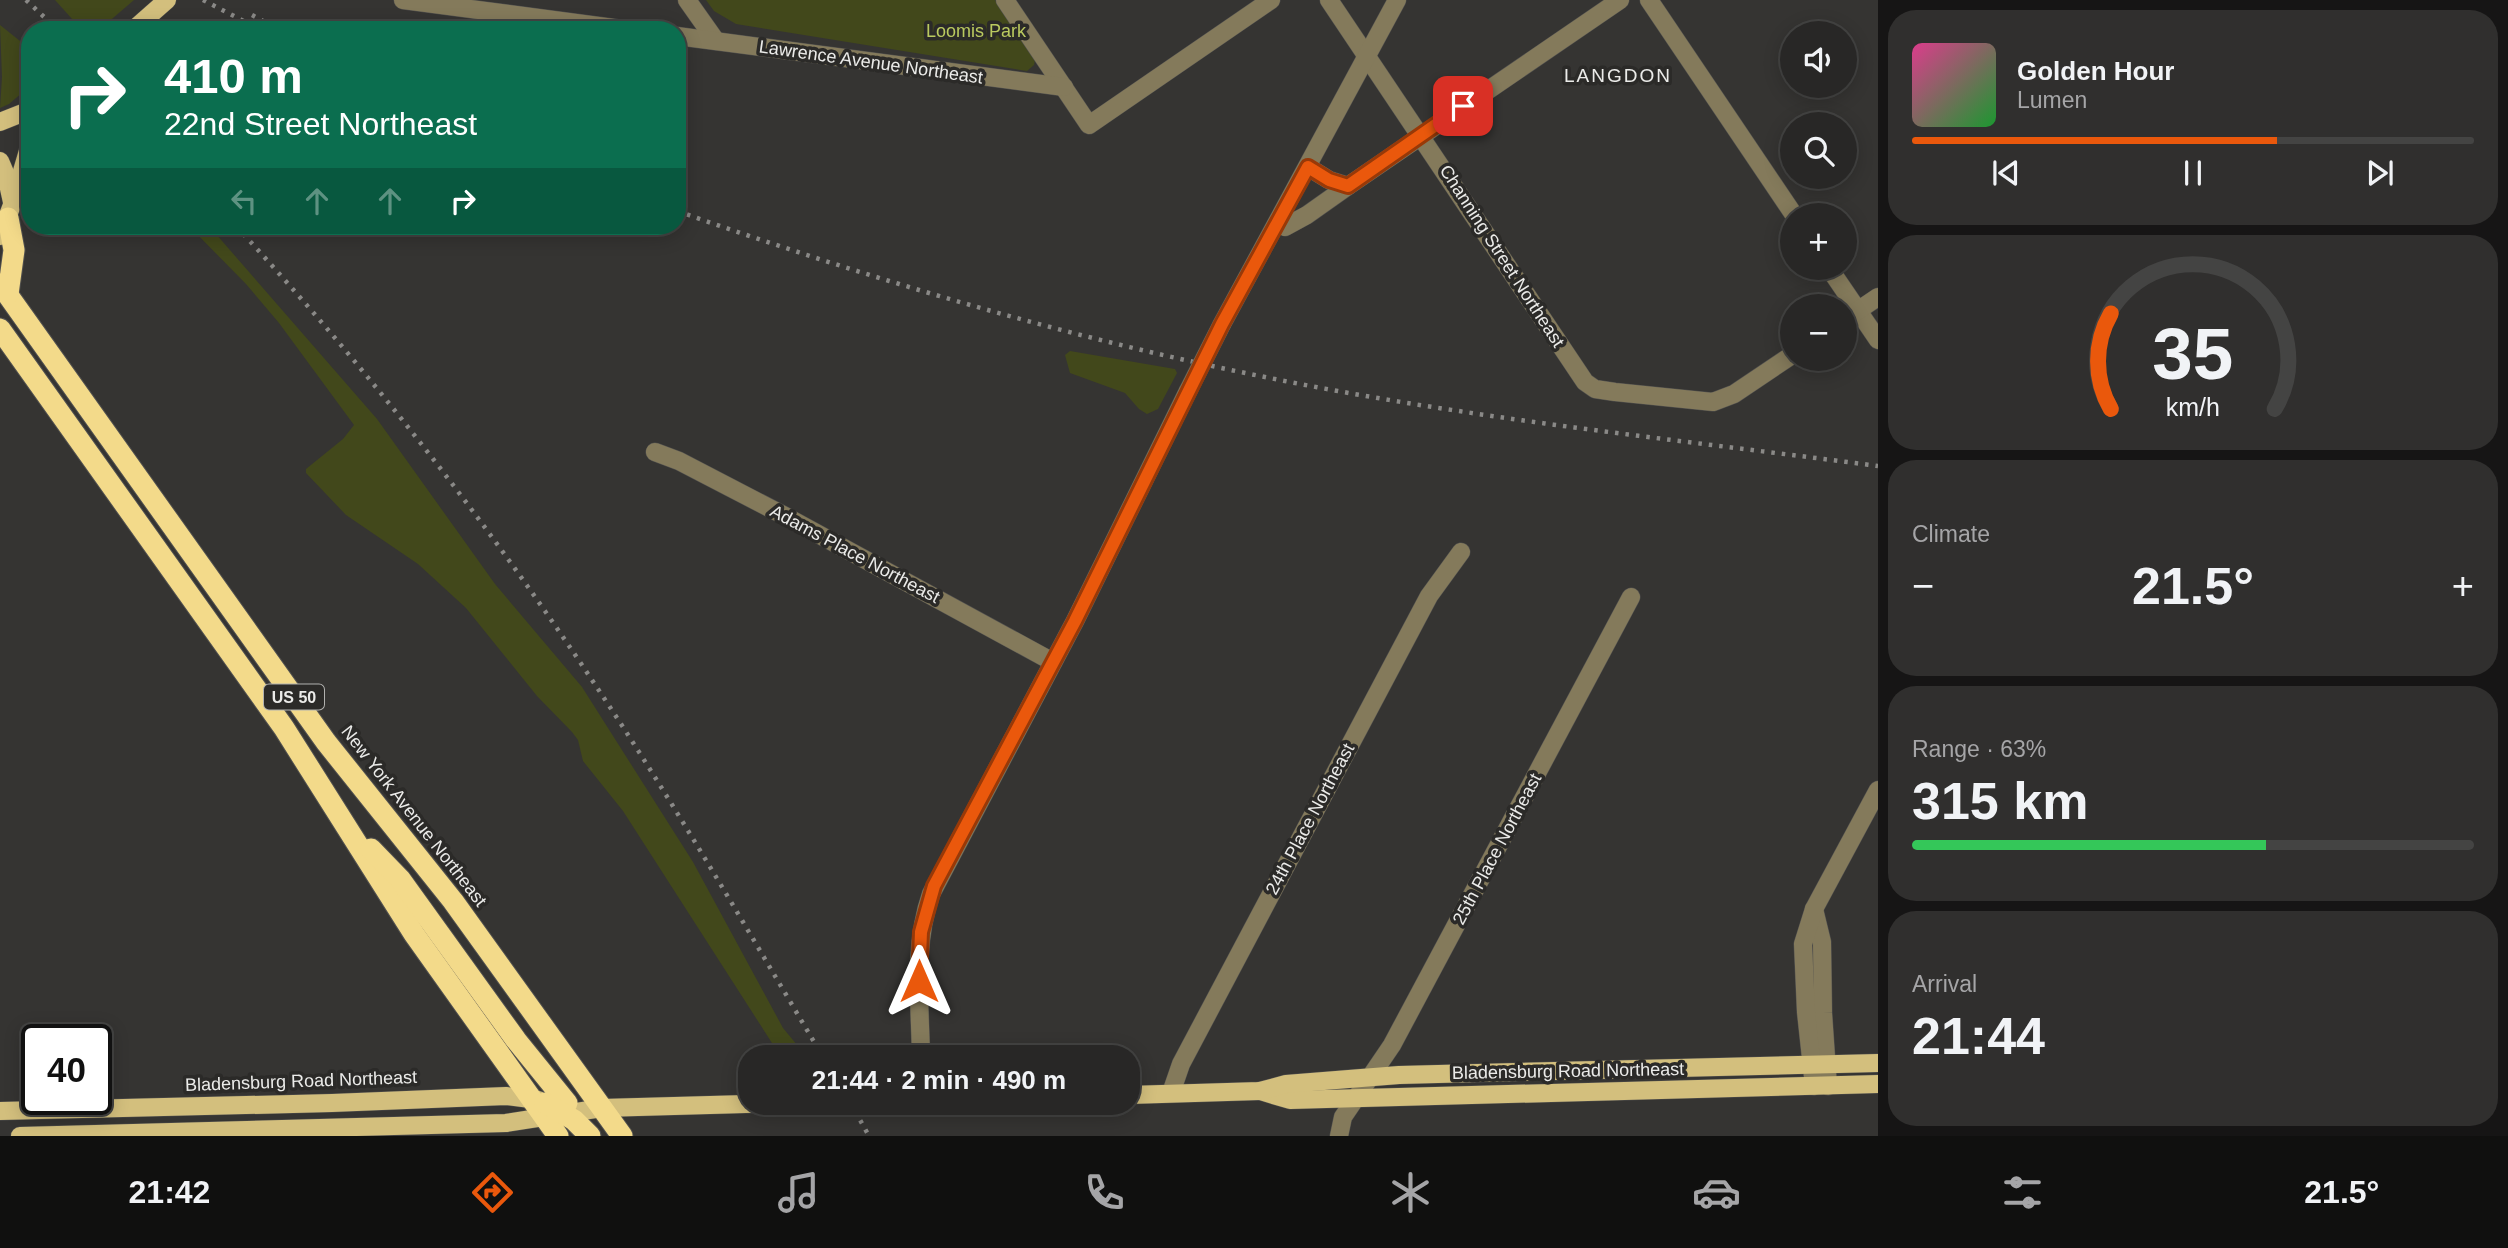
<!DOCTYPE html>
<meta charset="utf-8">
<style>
:root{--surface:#282726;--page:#302f2e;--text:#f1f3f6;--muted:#a5a5a7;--line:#444443;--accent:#ea580c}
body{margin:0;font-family:Helvetica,sans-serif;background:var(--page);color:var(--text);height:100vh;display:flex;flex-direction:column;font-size:26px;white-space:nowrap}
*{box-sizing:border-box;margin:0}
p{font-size:23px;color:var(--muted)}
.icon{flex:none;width:38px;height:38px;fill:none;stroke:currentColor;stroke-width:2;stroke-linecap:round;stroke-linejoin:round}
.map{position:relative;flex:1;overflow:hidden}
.panel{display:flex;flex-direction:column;gap:10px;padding:10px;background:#161515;width:630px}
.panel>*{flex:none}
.banner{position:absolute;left:21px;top:21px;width:665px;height:214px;border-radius:28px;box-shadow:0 4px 18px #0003,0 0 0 2px var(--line);background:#0b6e4f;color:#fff;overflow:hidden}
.tools{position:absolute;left:1780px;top:21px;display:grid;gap:14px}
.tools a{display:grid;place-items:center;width:77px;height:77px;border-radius:50%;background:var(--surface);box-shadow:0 4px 18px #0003,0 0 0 2px var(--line);font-size:35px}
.speed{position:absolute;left:21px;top:1024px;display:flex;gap:14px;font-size:35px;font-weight:700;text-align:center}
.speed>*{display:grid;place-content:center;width:91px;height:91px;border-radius:50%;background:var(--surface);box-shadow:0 4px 18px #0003,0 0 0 2px var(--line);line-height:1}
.speed .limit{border:4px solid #111;border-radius:10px;background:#fff;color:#111}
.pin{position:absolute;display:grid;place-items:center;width:60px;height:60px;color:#fff;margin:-30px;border-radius:14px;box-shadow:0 4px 10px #0006}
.me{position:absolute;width:77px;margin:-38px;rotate:0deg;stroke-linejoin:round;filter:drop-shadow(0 0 5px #0008)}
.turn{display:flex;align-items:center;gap:24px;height:147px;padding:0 28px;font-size:32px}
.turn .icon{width:91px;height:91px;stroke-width:2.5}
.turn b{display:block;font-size:49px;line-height:60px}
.lanes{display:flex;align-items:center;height:66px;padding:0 28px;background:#0003;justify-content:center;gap:35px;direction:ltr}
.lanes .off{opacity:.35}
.big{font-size:52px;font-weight:700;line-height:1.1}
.panel .card{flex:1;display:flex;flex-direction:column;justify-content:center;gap:10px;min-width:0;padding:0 24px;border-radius:28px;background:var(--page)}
.panel .dial{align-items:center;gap:0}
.dial svg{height:182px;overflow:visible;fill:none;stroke:var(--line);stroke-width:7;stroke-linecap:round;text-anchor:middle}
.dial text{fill:var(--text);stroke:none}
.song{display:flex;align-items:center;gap:21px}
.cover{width:84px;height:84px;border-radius:10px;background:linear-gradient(135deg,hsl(330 70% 55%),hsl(130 70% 35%))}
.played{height:7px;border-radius:4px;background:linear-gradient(90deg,var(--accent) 65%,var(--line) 65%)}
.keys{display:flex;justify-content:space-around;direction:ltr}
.heat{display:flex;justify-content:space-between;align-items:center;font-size:38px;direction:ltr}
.charge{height:10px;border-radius:5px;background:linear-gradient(90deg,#34c759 63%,var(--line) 0)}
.trip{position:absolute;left:738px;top:1045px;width:402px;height:70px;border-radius:28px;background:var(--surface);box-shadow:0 4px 18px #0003,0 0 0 2px var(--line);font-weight:700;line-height:70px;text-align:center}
.dock{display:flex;height:112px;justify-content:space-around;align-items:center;background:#10100f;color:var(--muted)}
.dock .icon{width:49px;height:49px}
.dock .active{color:var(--accent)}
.dock b{font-size:32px;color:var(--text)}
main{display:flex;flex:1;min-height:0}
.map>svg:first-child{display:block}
.green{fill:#42481b}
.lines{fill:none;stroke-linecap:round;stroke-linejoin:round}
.minor-casing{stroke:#52514f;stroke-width:19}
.major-casing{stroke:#52514f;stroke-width:19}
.highway-casing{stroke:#52514f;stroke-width:23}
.minor{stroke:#847a5b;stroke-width:18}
.major{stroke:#d3bf7d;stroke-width:18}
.highway{stroke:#f3da8a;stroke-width:21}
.rail{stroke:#8a8987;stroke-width:4.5;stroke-dasharray:3.5 7;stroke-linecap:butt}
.minor-bridge-casing{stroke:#52514f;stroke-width:19;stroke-linecap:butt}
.minor-bridge{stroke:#847a5b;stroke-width:18}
.route-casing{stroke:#983908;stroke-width:18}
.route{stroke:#ea580c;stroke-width:12}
.labels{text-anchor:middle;stroke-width:7;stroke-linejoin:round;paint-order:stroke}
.shield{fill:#2b2a28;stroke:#b1b1af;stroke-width:2}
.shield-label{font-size:16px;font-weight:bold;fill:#ebebe9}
.park-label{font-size:18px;fill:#bac95f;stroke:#2b2a28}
.street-label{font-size:18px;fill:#ebebe9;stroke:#2b2a28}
.neighbourhood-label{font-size:19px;letter-spacing:2px;fill:#ebebe9;stroke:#2b2a28}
</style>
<main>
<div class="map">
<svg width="1878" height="1136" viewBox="0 0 1878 1136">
<rect width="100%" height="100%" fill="#353432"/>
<g class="green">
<path d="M55 0H134L99 30H82Z"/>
<path d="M706 0H995L1035 60 1034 65 1027 71 736 24 714 11Z"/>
<path d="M0 25 30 49V86L9 104 0 108 2 77Z"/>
<path d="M189 226H209L377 419 495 584 582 687 693 862 783 1028 807 1057H781L623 811 583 761 578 740 572 732 537 696 466 608 418 564 346 515 306 473V469L343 439 354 425 279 323 246 284Z"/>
<path d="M1070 351 1175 369 1177 373 1158 409 1147 414 1139 409 1125 393 1070 373 1065 355Z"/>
</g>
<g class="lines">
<g class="minor-casing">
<g id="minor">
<path d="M403 0 629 30"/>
<path d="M687 0 716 41"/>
<path d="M1005 0 1089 125 1271 0"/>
<path d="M1329 0 1585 382 1595 389 1615 392 1713 402 1734 394 1792 355"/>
<path d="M1649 0 1794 215"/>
<path d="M677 36 1064 87"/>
<path d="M1308 167 1329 180 1348 186 1620 0"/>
<path d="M1285 227 1307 215 1348 186"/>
<path d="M1829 268 1878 340"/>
<path d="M1844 320 1878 297"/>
<path d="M1222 324 1397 0"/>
<path d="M655 452 679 461 785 516 1053 662"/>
<path d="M1814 909 1822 942 1823 1013 1828 1086"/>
<path d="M921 1057C920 1002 913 946 931 894L1075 621 1188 391"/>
<path d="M1814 1086 1806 1012 1803 944 1814 909 1878 790"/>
<path d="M1171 1093 1181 1064 1429 596 1461 552"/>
<path d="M1339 1136 1343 1117 1392 1045 1631 597"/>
</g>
</g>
<g class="major-casing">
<g id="major">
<path d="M133 30 167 0"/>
<path d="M0 122 30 110"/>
<path d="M0 161 6 175 12 202"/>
<path d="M0 236 12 205 30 144"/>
<path d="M1260 1091 1290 1100 1878 1084"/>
<path d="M1129 1095 1260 1091 1286 1084 1399 1075 1878 1063"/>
<path d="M0 1111 332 1103 506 1096 538 1100"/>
<path d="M20 1136 506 1123 602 1108 823 1102"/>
</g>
</g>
<g class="highway-casing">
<g id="highway">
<path d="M0 284 326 742 453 901 622 1136"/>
<path d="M8 294 14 250 8 218"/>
<path d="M0 329 284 728 414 934 558 1136"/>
<path d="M371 849 400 879 516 1040 567 1103"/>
<path d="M545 1103 574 1120 590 1136"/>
</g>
</g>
<use href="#minor" class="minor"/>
<use href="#major" class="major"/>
<use href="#highway" class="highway"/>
<g class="rail">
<path d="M26 0 58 30"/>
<path d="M203 0 261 30"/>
<path d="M252 15 280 30"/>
<path d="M677 211C868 278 1061 336 1260 376 1464 418 1672 439 1878 466"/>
<path d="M236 226C367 368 487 522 594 683 675 804 748 931 823 1057"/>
<path d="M850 1102 869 1136"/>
</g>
<g class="minor-bridge-casing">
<path id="minor-bridge" d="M1188 391 1222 324"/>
</g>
<use href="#minor-bridge" class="minor-bridge"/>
</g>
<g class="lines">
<g class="route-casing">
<path id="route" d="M919 981 921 932 934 886 1075 621 1222 324 1308 167 1329 180 1348 186 1463 106"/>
</g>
<use href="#route" class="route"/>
</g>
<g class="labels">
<rect class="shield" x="264" y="684.5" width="60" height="25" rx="5"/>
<g class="shield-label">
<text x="294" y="703">US 50</text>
</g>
<g class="park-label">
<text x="976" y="37">Loomis Park</text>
</g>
<g class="street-label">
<text transform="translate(871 62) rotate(8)" y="6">Lawrence Avenue Northeast</text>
<text transform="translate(1502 256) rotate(57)" y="6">Channing Street Northeast</text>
<text transform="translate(855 554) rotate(28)" y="6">Adams Place Northeast</text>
<text transform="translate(414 816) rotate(52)" y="6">New York Avenue Northeast</text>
<text transform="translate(1310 819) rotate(-62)" y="6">24th Place Northeast</text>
<text transform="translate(1497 849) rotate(-62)" y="6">25th Place Northeast</text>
<text transform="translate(1568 1071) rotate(-1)" y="6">Bladensburg Road Northeast</text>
<text transform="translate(301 1081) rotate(-2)" y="6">Bladensburg Road Northeast</text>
</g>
<g class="neighbourhood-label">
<text x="1618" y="82">LANGDON</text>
</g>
</g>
</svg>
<div class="tools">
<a><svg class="icon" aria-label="sound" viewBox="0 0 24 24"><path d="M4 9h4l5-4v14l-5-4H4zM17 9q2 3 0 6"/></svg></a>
<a><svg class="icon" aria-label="search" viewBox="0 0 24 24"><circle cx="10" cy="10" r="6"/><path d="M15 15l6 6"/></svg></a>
<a>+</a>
<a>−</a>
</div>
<div class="speed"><div class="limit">40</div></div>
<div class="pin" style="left:1463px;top:106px;background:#d93025"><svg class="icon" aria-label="arrive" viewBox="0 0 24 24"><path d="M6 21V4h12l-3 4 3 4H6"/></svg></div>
<svg class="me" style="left:919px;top:981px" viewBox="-20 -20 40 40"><path d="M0-17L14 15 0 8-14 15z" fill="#ea580c" stroke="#fff" stroke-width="4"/></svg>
<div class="trip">21:44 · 2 min · 490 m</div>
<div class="banner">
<div class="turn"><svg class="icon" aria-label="right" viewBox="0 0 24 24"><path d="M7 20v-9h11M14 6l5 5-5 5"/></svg><div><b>410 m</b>22nd Street Northeast</div></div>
<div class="lanes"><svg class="icon off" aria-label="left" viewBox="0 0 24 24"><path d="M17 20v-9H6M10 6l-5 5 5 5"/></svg><svg class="icon off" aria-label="ahead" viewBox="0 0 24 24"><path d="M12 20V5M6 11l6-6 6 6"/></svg><svg class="icon off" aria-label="ahead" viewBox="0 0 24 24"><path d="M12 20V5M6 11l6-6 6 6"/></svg><svg class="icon" aria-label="right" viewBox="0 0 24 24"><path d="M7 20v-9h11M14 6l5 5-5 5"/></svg></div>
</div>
</div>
<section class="panel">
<div class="card">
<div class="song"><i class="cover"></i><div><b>Golden Hour</b><p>Lumen</p></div></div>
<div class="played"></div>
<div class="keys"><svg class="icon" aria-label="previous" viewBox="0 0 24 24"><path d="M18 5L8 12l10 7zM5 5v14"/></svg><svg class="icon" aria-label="pause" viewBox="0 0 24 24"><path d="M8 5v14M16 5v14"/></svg><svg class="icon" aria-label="next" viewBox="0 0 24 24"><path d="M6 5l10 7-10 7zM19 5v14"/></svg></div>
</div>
<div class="card dial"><svg viewBox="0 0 100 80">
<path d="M14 69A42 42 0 1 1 86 69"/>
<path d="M14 69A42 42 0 0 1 14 27" stroke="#ea580c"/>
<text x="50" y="56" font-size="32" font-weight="700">35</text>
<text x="50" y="72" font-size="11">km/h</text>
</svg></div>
<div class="card"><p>Climate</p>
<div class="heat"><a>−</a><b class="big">21.5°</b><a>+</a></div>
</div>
<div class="card"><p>Range · 63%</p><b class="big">315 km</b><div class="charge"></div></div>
<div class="card"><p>Arrival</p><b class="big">21:44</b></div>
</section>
</main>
<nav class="dock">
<b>21:42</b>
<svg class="icon active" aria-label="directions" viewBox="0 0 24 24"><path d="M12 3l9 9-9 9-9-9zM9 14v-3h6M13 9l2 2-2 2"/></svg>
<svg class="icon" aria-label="music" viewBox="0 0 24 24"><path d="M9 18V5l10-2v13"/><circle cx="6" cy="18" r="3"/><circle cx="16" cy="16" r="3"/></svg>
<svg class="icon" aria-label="phone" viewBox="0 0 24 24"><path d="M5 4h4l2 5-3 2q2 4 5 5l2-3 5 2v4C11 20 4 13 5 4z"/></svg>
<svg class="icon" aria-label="climate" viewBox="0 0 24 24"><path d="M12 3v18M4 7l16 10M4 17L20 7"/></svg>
<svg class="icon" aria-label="car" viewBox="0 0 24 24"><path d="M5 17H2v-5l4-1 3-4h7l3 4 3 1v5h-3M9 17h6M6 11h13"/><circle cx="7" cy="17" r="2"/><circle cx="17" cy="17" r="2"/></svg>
<svg class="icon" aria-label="filters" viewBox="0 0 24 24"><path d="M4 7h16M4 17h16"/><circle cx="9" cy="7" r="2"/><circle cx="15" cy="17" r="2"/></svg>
<b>21.5°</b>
</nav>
